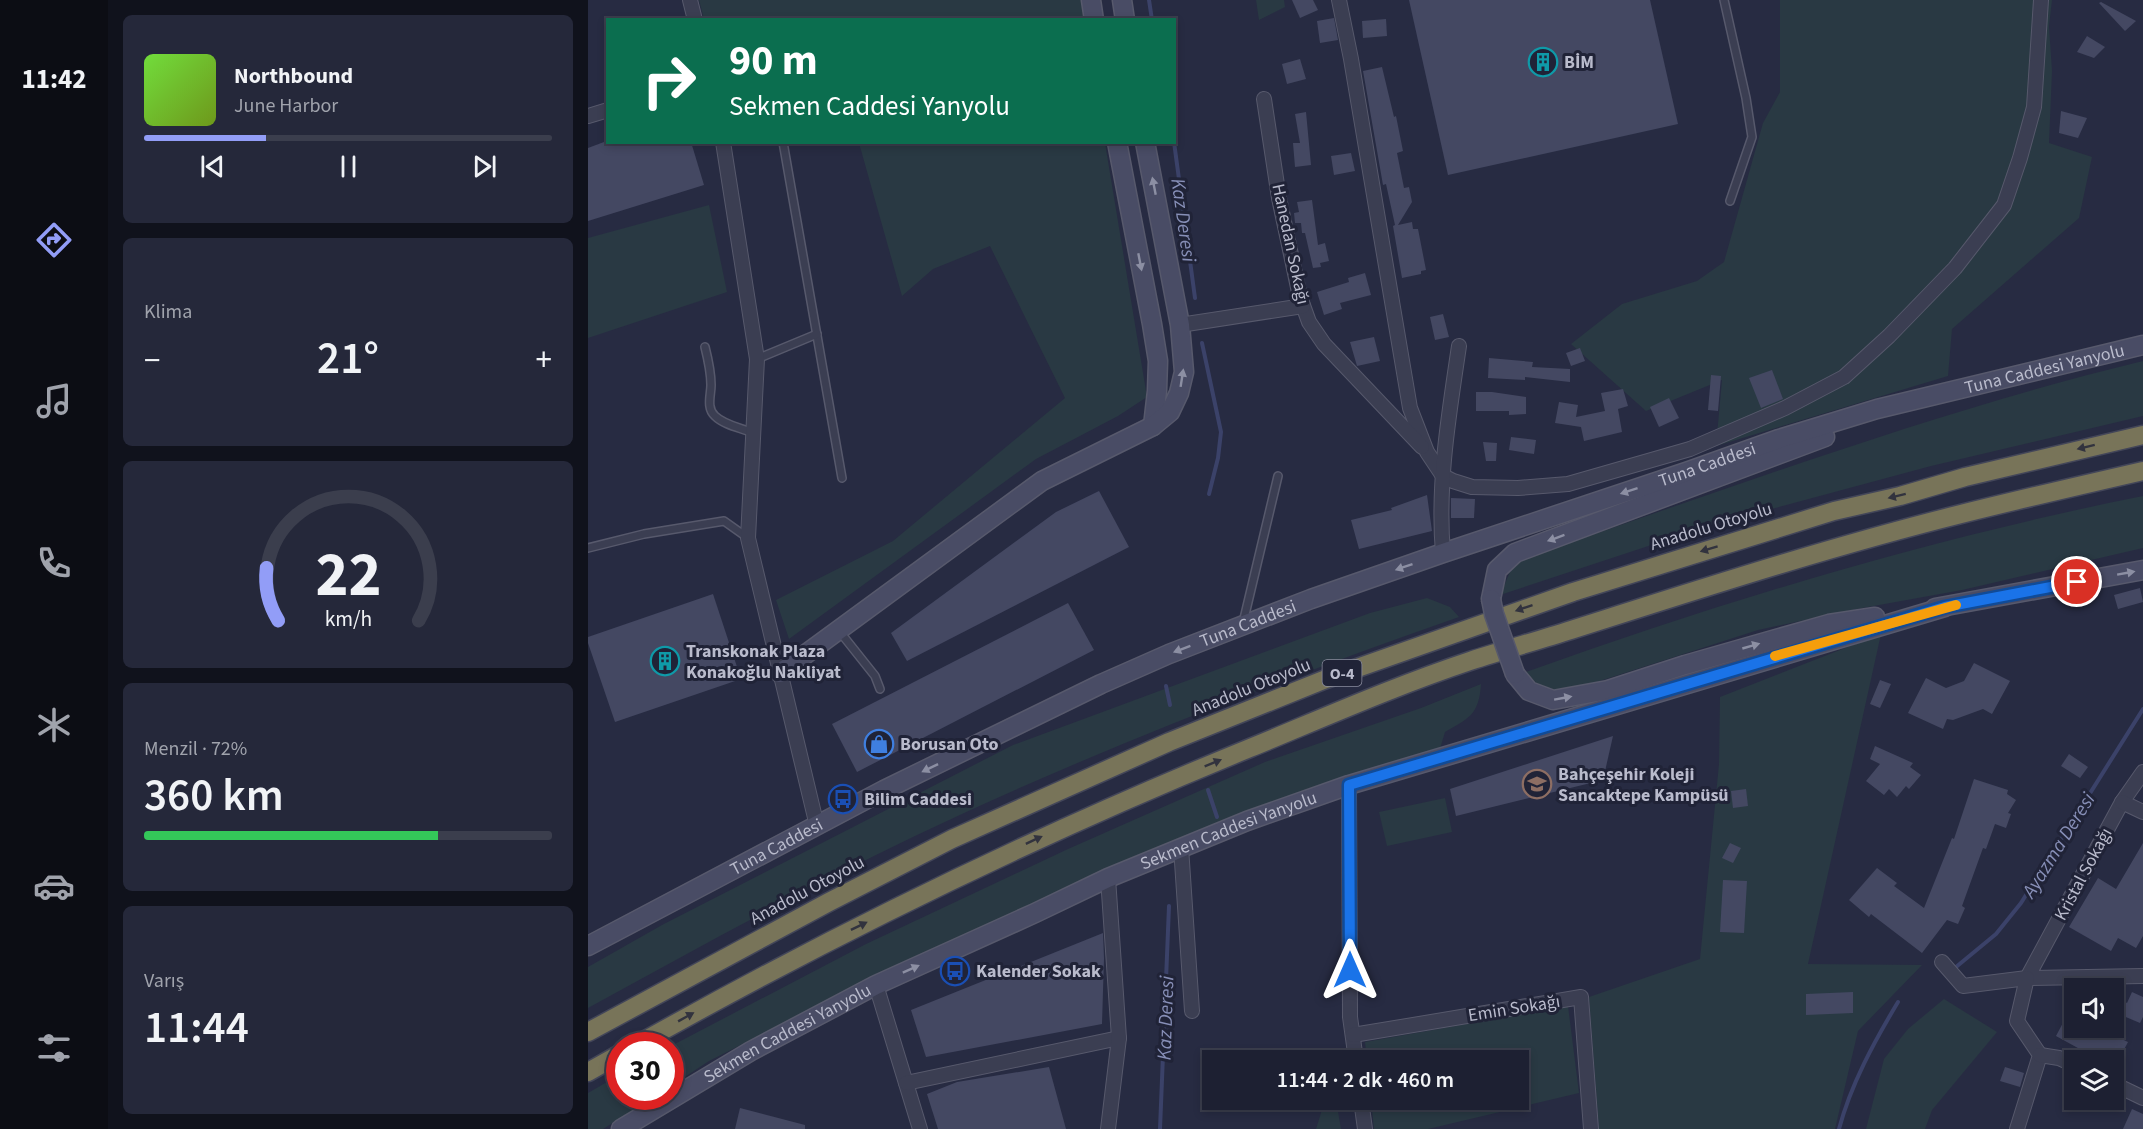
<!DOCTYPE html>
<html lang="tr">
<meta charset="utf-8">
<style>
:root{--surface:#1d2032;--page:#25283a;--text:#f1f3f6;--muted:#a0a3ac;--line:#3b3e4d;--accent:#929df7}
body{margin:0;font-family:"Source Sans 3",sans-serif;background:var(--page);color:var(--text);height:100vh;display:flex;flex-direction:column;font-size:22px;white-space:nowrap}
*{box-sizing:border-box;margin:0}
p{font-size:20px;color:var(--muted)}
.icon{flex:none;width:33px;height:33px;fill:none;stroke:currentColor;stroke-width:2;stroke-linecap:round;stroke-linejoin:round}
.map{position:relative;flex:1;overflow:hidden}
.details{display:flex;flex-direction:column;gap:15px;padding:15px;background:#10121c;width:480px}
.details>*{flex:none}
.banner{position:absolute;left:18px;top:18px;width:570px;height:126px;border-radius:0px;box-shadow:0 3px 9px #0003,0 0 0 2px var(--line);background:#0b6e4f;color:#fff;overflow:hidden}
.tools{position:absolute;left:1476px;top:978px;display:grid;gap:12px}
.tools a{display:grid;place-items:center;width:60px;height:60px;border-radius:0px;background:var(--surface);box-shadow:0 3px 9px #0003,0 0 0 2px var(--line);font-size:30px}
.speed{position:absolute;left:18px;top:1032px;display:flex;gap:12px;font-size:30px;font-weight:700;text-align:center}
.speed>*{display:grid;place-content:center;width:78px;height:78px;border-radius:50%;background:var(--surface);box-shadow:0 3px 9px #0003,0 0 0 2px var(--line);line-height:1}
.speed .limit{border:9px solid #d22;background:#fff;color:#111}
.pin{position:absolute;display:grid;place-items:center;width:51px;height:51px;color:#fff;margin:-26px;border:3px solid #fff;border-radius:50%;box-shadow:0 2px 6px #0007}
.me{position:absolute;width:66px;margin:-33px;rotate:0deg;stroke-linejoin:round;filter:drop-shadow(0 0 4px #0008)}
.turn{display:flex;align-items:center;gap:21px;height:126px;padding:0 24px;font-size:27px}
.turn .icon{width:78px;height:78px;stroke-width:2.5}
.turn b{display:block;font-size:42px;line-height:51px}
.big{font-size:45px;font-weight:600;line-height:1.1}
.details .tile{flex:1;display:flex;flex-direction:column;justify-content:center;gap:9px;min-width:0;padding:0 21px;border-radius:9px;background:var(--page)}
.details .dial{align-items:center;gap:0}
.dial svg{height:156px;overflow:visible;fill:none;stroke:var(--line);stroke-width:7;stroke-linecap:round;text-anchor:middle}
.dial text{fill:var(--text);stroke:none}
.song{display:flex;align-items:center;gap:18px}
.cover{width:72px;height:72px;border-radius:9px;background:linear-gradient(135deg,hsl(100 70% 55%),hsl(80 70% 35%))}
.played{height:6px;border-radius:3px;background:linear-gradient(90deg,var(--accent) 30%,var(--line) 30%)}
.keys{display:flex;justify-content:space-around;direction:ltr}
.heat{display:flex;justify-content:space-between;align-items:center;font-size:33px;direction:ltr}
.charge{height:9px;border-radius:4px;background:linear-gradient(90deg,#34c759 72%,var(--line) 0)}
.trip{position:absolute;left:614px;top:1050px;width:327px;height:60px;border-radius:0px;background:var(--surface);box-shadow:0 3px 9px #0003,0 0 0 2px var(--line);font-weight:600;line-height:60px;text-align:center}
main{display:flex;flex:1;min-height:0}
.tabs{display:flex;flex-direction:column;width:108px;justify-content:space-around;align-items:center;background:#0c0d14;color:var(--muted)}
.tabs .icon{width:42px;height:42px}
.tabs .selected{color:var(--accent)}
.tabs b{font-size:27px;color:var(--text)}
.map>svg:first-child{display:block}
.green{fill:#293943}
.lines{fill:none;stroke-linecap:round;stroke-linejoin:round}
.stream{stroke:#3b4269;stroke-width:4}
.building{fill:#444862}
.service-casing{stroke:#57596c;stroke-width:10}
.minor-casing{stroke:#57596c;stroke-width:16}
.secondary-casing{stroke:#57596c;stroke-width:21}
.motorway-casing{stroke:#434659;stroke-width:21}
.service{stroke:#3b3e52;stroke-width:7}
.minor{stroke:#3b3e52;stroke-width:14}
.secondary{stroke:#494c65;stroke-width:18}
.motorway{stroke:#787459;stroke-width:18}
.secondary-bridge-casing{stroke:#57596c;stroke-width:21;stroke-linecap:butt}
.secondary-bridge{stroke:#494c65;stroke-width:18}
.oneway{fill:#8c8fa3}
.oneway2{fill:#32333e}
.route-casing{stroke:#114b97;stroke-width:15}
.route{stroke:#1a73e8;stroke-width:10}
.slow{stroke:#f59e0b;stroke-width:10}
.labels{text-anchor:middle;stroke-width:6;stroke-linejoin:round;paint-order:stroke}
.shield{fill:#202337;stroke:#8b8d9f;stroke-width:1.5}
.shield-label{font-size:16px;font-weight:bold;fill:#b9bbcc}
.poi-label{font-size:18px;font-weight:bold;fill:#b9bbcc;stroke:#202337;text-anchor:start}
.street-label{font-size:18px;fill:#b9bbcc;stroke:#202337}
.water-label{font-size:20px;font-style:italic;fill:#878fb7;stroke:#202337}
</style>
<main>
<nav class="tabs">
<b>11:42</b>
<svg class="icon selected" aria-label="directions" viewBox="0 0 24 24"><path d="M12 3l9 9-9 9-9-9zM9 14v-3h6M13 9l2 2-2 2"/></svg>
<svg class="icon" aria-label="music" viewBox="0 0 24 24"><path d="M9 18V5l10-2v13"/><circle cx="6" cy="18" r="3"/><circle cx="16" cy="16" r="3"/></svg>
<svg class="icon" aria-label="phone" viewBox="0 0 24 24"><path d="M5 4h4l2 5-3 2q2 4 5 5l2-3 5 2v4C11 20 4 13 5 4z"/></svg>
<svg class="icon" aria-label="climate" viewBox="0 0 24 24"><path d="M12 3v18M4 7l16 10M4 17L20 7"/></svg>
<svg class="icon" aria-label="car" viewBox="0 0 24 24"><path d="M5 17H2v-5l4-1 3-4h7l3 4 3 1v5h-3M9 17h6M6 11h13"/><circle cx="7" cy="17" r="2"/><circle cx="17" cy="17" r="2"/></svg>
<svg class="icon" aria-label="filters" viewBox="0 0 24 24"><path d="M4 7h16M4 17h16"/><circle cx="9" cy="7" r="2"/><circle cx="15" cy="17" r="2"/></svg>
</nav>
<section class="details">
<div class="tile">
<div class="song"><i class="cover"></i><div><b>Northbound</b><p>June Harbor</p></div></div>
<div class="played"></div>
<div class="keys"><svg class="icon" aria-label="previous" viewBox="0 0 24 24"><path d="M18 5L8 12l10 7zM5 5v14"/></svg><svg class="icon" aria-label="pause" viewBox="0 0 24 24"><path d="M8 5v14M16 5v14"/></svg><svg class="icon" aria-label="next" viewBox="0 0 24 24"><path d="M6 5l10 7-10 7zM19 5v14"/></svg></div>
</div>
<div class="tile"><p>Klima</p>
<div class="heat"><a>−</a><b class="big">21°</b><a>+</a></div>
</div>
<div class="tile dial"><svg viewBox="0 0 100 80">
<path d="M14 69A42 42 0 1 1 86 69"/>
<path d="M14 69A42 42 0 0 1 8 42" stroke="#929df7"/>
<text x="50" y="56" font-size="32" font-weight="700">22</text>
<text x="50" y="72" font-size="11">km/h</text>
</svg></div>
<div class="tile"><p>Menzil · 72%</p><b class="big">360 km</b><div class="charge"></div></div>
<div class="tile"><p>Varış</p><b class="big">11:44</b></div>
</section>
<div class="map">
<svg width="1555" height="1129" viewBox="0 0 1555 1129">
<rect width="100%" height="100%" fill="#272b42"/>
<g class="green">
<path d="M111 0H494L497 19H116Z"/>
<path d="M668 0H696L697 7 671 20Z"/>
<path d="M1192 0H1464L1461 26 1464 71 1461 143 1504 157 1491 218 1364 329 1360 376 1128 446 1134 380 1058 411 983 344 1034 304 1109 281 1136 262 1175 123 1192 92Z"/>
<path d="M271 143H517L559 397 530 416 448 459 201 639 188 600 305 541 477 398 402 246 345 269 314 296Z"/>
<path d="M121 205 139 292 0 338V238Z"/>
<path d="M1555 361V416L1343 466 1121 526 912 595 922 572 936 558C1141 489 1344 412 1555 361Z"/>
<path d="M1555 496V548L1374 590 1269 609 1170 630 990 688C964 690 956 694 938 672 1139 600 1345 538 1555 496Z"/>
<path d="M839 598 862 607 871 617C686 682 503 752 327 836 216 889 108 949 0 1008V967L74 925 425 745 782 613Z"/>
<path d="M1293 634 1220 964 1334 965 1270 1031 1247 1129H1011L1001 997 1112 959 1131 764 1132 697Z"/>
<path d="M893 684C891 715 881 718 857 732L851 752 283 979 121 1061 83 1086V1046L278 944 480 849 677 762 833 708Z"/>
<path d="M857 798 864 832 799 846 791 812Z"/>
<path d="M1356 999 1409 1032 1344 1110 1337 1129H1278L1296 1059 1320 1029Z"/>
<path d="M980 1006 991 1093 840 1129H786L783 1100H930V1060H779L777 1042Z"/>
<path d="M31 1075 32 1096 66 1097 15 1129H0V1093Z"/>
<path d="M737 1100H748L753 1129H728Z"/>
</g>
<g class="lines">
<g class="stream">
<path d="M561 0 564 20"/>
<path d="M586 142 607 298"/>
<path d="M614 343 633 432 630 458 621 494"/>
<path d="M578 686 582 705"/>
<path d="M620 790 629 817"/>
<path d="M1368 967 1408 934 1433 903 1555 709"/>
<path d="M572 1129 581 906"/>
<path d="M1251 1129C1263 1084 1286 1042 1310 1002"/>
</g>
</g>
<g class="building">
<path d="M704 0H725L730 10 712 18Z"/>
<path d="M821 0H1062L1090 124 860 175Z"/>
<path d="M1513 2 1548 21 1537 31 1511 3Z"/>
<path d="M746 18 750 40 732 43 729 21Z"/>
<path d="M798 19 799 36 775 38 774 21Z"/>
<path d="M1499 36 1517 47 1506 58 1489 52Z"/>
<path d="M712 59 718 79 699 84 694 64Z"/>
<path d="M794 67 806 117 808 116 815 151 809 153 816 188 821 187 824 202 810 225 824 222 825 229H830L838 270 833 271V274L814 278 805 226 807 225 798 184 795 185 775 71Z"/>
<path d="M1473 111 1499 118 1490 138 1471 133Z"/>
<path d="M718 112 723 165 707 167 705 143H712L707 114Z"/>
<path d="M16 142H103L116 185 0 221V148Z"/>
<path d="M763 153 767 171 746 175 743 156Z"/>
<path d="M724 200 730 245 737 243 741 261 732 263 733 267 725 268 717 233H714L713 223H707L706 213 711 212 709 202Z"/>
<path d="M777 273 783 295 752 303 754 309 736 315 729 292 761 282 760 278Z"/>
<path d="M855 314 861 337 847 340 842 317Z"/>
<path d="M786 337 792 361 769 366 762 342Z"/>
<path d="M992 348 997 361 983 366 978 353Z"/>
<path d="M901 358 945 362 944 367 982 369V382L937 377V380L900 378Z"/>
<path d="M1184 370 1195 399 1173 408 1161 378Z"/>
<path d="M1123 375 1133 376 1130 411 1120 410Z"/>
<path d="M1035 389 1040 406 1030 409 1034 432 996 441 993 427 967 423 971 402 990 405 988 417 1017 411 1013 393Z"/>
<path d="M888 392H904L938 397V414L921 415V411H888Z"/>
<path d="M1081 398 1091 418 1071 427 1062 407Z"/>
<path d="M923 437 948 440 946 454 921 450Z"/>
<path d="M895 442 909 443 908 461H898Z"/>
<path d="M511 491 541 547 319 661 303 633 468 512Z"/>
<path d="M839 495 844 531 771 549 763 520 804 510 803 508Z"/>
<path d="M863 498 887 499 886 518H863Z"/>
<path d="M1552 588 1555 602 1530 609 1526 595Z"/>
<path d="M125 594 153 679 27 722 0 643V637Z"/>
<path d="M480 603 506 650 269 772 244 724Z"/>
<path d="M1386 663 1422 681 1404 714 1395 709 1365 720 1359 719 1355 729 1320 713 1338 678 1358 688 1376 681Z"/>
<path d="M1292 680 1303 684 1292 708 1282 704Z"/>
<path d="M1025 736 1015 780 868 816 862 789Z"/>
<path d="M1287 746 1325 763 1322 767 1333 775 1321 789 1318 786 1309 797 1301 789 1296 795 1278 781 1292 764 1282 759Z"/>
<path d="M1481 754 1500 767 1492 778 1473 766Z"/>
<path d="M1386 779 1420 790 1419 794 1428 800 1420 813 1423 814 1418 828 1407 824 1398 849 1395 848 1374 906 1377 908 1370 924 1359 920 1334 953 1283 914 1281 917 1261 900 1289 868 1309 883 1306 886 1336 908 1364 838 1366 839Z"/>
<path d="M1158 789 1160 806 1145 808 1143 791Z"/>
<path d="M1142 843 1153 848 1145 863 1134 858Z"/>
<path d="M1555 843V936L1548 948 1530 938 1523 951 1481 927 1510 878 1528 889Z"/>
<path d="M1135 880 1159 881 1156 933 1132 932Z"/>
<path d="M515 933 516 958 514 1024 338 1057 323 1010Z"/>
<path d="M1265 992V1013L1218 1015V994Z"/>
<path d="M1544 992 1555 997V1017L1552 1023 1526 1012V996L1539 1003Z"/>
<path d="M1486 1002V1028H1510L1540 1042 1530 1061 1502 1048 1499 1053 1468 1036Z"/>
<path d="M461 1067 478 1129H350L339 1094 369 1082Z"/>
<path d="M1417 1067 1436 1073 1432 1087 1412 1081Z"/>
<path d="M152 1108 217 1125V1129H147Z"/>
<path d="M1544 1109 1555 1114V1129H1535Z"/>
</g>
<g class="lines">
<g class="service-casing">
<g id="service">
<path d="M1136 0 1158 98 1164 137 1142 201"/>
<path d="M195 142 254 478"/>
<path d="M117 347C120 359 123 372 123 385 123 395 118 408 127 416 136 425 153 428 165 433"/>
<path d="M169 359 229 334"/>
<path d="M0 548 56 534 136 521 160 538"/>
<path d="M655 623 690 476"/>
<path d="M252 632 287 676 292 689"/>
</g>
</g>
<g class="minor-casing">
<g id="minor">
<path d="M102 0 107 20"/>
<path d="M751 0 763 59 822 408 839 452 855 476 865 481 884 487 930 488 980 484 1102 449 1197 408 1256 377 1301 336 1367 268 1416 205 1432 158 1446 107 1453 0"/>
<path d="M676 99 691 198 712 297 721 322 736 344 834 447"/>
<path d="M0 116 20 110"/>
<path d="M135 142 169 359 160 538 229 826"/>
<path d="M592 325 715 306"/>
<path d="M855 553C849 484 861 414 871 346"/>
<path d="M1555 772 1534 802 1439 978 1555 976"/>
<path d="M761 785 762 1017 768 1060"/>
<path d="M1534 802 1555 812"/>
<path d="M593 847 604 1011"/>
<path d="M1354 962 1375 986 1439 978 1429 1021 1452 1055 1429 1129"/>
<path d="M288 985 332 1129"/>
<path d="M765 1035 993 997 1003 1129"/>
<path d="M1452 1055 1471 1058 1486 1065"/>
<path d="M318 1083 531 1038"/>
<path d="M1526 1084 1555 1098"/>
<path d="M773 1100 777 1129"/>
<path d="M520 1129 531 1038 520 878"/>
</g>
</g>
<g class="secondary-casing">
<g id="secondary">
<path d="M503 0 506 20"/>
<path d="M534 0 537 20"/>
<path d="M529 142 564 324 570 361 569 391 565 426"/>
<path d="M903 599 909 570 927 553 1237 437"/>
<path d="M1347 608 1555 570"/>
<path d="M192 673 454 481 565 426 582 412 591 393 596 372 592 325 557 142"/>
<path d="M927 674 941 691 965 700 1020 690 1097 665 1241 624 1287 617"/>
<path id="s1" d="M0 946 296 790 513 684 581 654 723 599 855 553 1098 472 1191 439 1289 409 1555 345"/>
<path id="s2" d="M33 1129 163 1051 288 985 447 913 520 878 659 821 761 785 1357 607"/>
</g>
</g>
<g class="motorway-casing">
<g id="motorway">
<path d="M0 1032 241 902 364 839 581 742 738 679 985 592 1246 511 1312 496 1377 477 1555 435"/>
<path d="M47 1046C246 934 451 834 662 748 735 718 807 686 882 661 915 650 949 641 983 630 1112 589 1241 547 1373 514 1433 499 1494 485 1555 471"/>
<path d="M0 1072 32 1054"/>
</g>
</g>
<use href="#service" class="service"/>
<use href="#minor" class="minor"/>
<use href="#secondary" class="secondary"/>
<use href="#motorway" class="motorway"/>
<g class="secondary-bridge-casing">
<path id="secondary-bridge" d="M903 599 906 614 927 674"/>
</g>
<use href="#secondary-bridge" class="secondary-bridge"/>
</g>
<defs><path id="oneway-solid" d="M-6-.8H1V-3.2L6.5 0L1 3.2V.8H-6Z" transform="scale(1.5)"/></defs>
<g class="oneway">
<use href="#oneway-solid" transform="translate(566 186) rotate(-101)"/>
<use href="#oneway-solid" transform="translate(552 262) rotate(79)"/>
<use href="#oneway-solid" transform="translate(594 378) rotate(-81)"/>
<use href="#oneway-solid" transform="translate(1041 491) rotate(162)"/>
<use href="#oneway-solid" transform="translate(968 538) rotate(160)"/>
<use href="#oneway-solid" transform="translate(816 567) rotate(161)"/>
<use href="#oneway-solid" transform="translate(1538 573) rotate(-10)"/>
<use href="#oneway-solid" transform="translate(1163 646) rotate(-16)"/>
<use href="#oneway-solid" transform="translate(594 649) rotate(159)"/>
<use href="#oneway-solid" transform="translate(975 698) rotate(-10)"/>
<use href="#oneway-solid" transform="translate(342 768) rotate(154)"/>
<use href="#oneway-solid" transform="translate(323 969) rotate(-24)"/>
</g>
<g class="oneway2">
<use href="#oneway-solid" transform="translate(1498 447) rotate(166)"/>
<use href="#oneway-solid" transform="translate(1309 496) rotate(166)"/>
<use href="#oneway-solid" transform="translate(1121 549) rotate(163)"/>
<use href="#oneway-solid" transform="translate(936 608) rotate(161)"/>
<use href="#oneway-solid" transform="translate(625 763) rotate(-22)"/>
<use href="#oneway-solid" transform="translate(446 840) rotate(-25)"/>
<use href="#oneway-solid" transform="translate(271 926) rotate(-26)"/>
<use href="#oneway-solid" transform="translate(98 1017) rotate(-29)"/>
</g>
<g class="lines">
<g class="route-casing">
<path id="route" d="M762 970 761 785 1357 607 1489 582"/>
</g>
<use href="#route" class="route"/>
<path class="slow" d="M1187 656 1368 605"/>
</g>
<defs>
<g id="building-ring" transform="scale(1.5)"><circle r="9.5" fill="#202337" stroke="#0f9aa8" stroke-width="1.5"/><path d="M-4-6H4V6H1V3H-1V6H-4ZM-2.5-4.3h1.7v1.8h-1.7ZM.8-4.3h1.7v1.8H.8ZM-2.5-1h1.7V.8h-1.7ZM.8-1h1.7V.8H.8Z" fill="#0f9aa8"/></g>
<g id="shop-ring" transform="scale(1.5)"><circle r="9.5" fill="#202337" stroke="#3f7fe0" stroke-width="1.5"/><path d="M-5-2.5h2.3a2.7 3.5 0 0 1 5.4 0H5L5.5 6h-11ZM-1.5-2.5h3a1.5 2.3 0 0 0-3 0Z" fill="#3f7fe0"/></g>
<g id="school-ring" transform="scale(1.5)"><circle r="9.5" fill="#202337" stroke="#8d6e63" stroke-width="1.5"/><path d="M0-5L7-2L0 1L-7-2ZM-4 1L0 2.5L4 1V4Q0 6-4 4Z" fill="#8d6e63"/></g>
<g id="bus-ring" transform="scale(1.5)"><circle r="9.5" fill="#202337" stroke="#1a4fb4" stroke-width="1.5"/><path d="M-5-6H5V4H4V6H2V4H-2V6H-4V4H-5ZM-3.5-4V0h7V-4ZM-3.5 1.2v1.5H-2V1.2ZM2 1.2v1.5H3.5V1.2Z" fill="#1a4fb4"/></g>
</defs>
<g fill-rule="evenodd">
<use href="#building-ring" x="955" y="62"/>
<use href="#building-ring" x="77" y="661"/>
<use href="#shop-ring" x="291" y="744"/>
<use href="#school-ring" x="949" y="784"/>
<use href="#bus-ring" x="255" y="799"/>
<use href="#bus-ring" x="367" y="971"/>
</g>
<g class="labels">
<rect class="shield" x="734.5" y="660" width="39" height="26" rx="4.5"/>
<g class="shield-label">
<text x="754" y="679">O-4</text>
</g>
<g class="poi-label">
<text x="976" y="68">BİM</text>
<text x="98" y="657">Transkonak Plaza<tspan x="98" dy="21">Konakoğlu Nakliyat</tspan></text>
<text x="312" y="750">Borusan Oto</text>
<text x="970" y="780">Bahçeşehir Koleji<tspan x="970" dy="21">Sancaktepe Kampüsü</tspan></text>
<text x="276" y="805">Bilim Caddesi</text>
<text x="388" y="977">Kalender Sokak</text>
</g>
<g class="street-label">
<text transform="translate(703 244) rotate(78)" y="6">Hanedan Sokağı</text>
<text dy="6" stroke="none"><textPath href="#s1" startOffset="1572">Tuna Caddesi Yanyolu</textPath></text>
<text dy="6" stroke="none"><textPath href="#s1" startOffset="1221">Tuna Caddesi</textPath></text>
<text transform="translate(1123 526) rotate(-17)" y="6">Anadolu Otoyolu</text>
<text dy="6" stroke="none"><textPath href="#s1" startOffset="735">Tuna Caddesi</textPath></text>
<text transform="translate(663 687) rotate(-22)" y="6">Anadolu Otoyolu</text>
<text dy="6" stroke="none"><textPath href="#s2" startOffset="678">Sekmen Caddesi Yanyolu</textPath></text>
<text dy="6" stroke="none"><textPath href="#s1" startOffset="213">Tuna Caddesi</textPath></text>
<text transform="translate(1495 874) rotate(-62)" y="6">Kristal Sokağı</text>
<text transform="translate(219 890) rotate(-28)" y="6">Anadolu Otoyolu</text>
<text transform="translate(926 1008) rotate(-9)" y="6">Emin Sokağı</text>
<text dy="6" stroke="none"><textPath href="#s2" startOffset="192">Sekmen Caddesi Yanyolu</textPath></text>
</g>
<g class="water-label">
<text transform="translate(596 220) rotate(82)" y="7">Kaz Deresi</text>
<text transform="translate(1470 845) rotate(-58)" y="7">Ayazma Deresi</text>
<text transform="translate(577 1018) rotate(-88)" y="7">Kaz Deresi</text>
</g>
</g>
</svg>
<div class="tools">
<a><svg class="icon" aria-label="sound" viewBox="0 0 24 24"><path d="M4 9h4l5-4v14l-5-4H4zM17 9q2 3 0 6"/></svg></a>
<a><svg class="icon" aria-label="layers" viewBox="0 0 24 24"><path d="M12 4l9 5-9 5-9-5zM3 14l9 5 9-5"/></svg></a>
</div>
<div class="speed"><div class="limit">30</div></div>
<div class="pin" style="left:1489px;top:582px;background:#d93025"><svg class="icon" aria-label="arrive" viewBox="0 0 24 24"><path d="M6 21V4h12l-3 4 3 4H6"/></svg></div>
<svg class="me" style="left:762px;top:970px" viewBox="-20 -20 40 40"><path d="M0-17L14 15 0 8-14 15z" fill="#1a73e8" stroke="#fff" stroke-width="4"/></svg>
<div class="trip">11:44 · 2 dk · 460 m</div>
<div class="banner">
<div class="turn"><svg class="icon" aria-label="right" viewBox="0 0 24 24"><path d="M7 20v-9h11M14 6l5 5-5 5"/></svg><div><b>90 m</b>Sekmen Caddesi Yanyolu</div></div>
</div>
</div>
</main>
